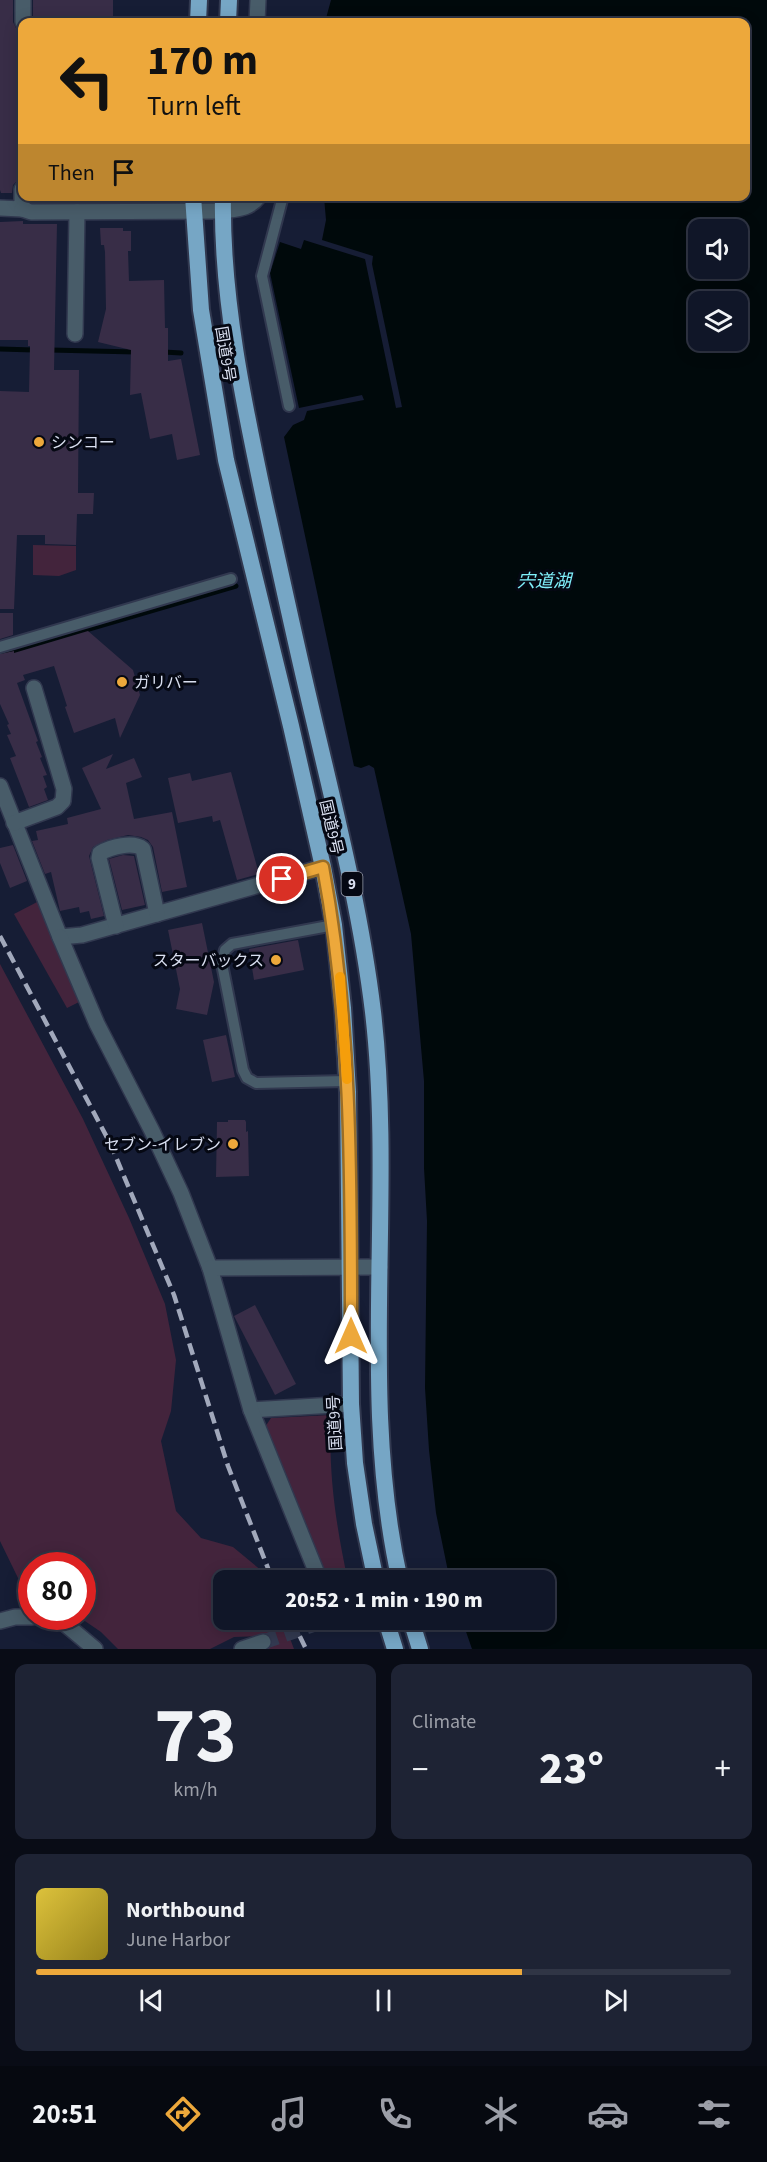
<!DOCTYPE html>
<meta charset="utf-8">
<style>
:root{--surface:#101628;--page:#1e2334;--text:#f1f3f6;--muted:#9c9fa8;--line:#303545;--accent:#eda83b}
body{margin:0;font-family:"Source Sans 3","Noto Sans JP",sans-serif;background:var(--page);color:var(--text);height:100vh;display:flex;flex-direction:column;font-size:22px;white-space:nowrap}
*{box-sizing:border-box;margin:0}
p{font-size:20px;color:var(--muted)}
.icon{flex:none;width:33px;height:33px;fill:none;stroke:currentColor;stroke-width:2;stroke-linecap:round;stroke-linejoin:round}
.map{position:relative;height:1649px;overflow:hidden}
.sheet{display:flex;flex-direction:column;gap:15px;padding:15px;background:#090c16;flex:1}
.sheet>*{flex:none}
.guide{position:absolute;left:18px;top:18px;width:732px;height:183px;border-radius:12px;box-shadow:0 3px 15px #0003,0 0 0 2px var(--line);background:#eda83b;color:#111;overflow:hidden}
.controls{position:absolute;left:688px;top:219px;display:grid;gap:12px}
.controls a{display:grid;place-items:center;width:60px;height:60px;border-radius:12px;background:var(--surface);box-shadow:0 3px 15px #0003,0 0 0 2px var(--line);font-size:30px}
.speed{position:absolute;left:18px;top:1552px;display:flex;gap:12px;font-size:30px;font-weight:700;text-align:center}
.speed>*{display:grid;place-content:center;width:78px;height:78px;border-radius:50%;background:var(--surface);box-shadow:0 3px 15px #0003,0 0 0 2px var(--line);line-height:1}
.speed .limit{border:9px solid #d22;background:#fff;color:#111}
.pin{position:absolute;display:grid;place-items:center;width:51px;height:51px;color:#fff;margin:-26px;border:3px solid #fff;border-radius:50%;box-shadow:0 2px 6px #0007}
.me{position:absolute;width:66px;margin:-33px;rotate:0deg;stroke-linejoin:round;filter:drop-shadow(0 0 4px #0008)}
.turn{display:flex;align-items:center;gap:21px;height:126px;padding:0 30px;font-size:27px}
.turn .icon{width:78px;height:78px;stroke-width:2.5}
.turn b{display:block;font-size:42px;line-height:51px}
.then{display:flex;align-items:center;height:57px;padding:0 30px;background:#0003;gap:12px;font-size:22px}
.big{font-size:45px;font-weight:800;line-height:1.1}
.sheet .card{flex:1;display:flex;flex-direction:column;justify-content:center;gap:9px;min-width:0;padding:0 21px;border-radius:12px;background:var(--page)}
.sheet .dial{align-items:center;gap:0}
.dial b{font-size:78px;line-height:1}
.song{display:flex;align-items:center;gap:18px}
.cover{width:72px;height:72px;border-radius:9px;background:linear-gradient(135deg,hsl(50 70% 55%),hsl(50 70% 35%))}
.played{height:6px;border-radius:3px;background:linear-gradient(90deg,var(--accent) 70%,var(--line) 70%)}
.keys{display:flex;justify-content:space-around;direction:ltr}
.heat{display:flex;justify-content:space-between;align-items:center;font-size:33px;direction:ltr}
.sheet .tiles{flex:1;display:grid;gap:15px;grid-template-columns:1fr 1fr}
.card:last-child{grid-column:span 2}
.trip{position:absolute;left:213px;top:1570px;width:342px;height:60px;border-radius:12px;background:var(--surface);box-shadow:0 3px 15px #0003,0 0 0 2px var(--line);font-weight:800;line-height:60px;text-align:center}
.dock{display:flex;height:96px;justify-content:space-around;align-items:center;background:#060910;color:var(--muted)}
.dock .icon{width:42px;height:42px}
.dock .current{color:var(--accent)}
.dock b{font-size:27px;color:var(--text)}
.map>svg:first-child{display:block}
.green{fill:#43243c}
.water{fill:#00090b;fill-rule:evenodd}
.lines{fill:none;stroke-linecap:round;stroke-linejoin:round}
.stream{stroke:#00090b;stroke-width:5}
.building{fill:#382d47}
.minor-tunnel{stroke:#333a51;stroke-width:15;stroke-dasharray:15 8;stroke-linecap:butt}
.service-casing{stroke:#31384f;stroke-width:14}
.minor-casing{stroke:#31384f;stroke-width:18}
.tertiary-casing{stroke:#31384f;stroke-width:18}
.trunk-casing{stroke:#31384f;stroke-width:20}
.service{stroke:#485c69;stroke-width:10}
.minor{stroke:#485c69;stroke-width:15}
.tertiary{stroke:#485c69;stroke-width:15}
.trunk{stroke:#76a6c5;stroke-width:16}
.rail{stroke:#a1a8bb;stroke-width:4.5;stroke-dasharray:12 6;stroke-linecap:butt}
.route-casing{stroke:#9a6d26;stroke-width:15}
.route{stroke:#eda83b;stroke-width:10}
.slow{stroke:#f59e0b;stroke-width:10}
.poi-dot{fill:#eda83b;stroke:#050813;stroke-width:2}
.labels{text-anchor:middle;stroke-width:6;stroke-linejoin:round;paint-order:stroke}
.shield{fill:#050813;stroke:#999eae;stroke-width:1.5}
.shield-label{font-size:15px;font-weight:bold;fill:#d9dff0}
.street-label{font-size:16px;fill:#d9dff0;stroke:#050813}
.poi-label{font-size:16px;fill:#d9dff0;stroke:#050813;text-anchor:start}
.water-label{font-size:18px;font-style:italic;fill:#7feffa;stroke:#050813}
</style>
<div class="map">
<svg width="767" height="1649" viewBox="0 0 767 1649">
<rect width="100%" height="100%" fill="#161d35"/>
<g class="green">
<path d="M33 545 76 546V570L59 576 33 575Z"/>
<path d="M41 900 79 1002 67 1008 14 914Z"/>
<path d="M0 964 83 1119 129 1218 165 1304 176 1360 171 1411 161 1441 176 1511 201 1538 233 1547 262 1571 267 1581H224V1620H283L294 1649H262L261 1636 234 1637 210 1649H118L101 1632 79 1617H82V1566H32L31 1587 18 1578 0 1541Z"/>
<path d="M331 1415C328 1472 336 1526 348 1581H329L265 1427 271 1418Z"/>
</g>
<path class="water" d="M331 0H767V1649H472L462 1620H544V1581H450L436 1513 429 1450 425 1388 427 1221 424 1168V1081L411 934 374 768 369 765 361 768 354 766 284 437 293 425 304 420 307 411 364 400 362 395 299 408 270 273 280 242 301 249 304 240 365 259 396 408 402 407 372 264 373 256 322 240 326 220 324 197 746 196V22H325ZM699 230H738V268H699ZM699 302H738V340H699Z"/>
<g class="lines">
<g class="stream">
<path d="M0 349 34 350"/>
<path d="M50 350 136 352"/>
<path d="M164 352 181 353"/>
<path d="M0 655 236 586"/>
</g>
</g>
<g class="building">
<path d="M0 0H13V22L17 30 18 62H16L18 180 13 185 12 193H1L0 190Z"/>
<rect x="33" y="0" width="80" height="22"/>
<path d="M23 221V224H57L54 370H79L78 493H94L93 514H77L76 545 45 544V535H17L14 609H0V391L29 392 30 346H28V340H0V222Z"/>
<path d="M100 228H123V231H131V251H128L129 281 164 280 165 328H168V361L181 359 200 455 177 460 172 434 150 439 141 393 130 395 131 350 98 342 106 309 105 252 104 245H101Z"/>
<path d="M0 613H13V635L0 639Z"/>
<path d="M88 631 133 670 140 695 120 738 115 718 74 733 65 707 67 706 54 666 23 675 25 680 17 683 38 741 36 742 42 757 40 758 47 775 43 776 47 787 44 789 48 800 29 807 10 758 16 756 7 735 11 734 7 725 9 724 0 704V654L14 651V653Z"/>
<path d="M113 754 106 769 134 758 142 777 126 783 134 819 172 812 187 887 162 892 153 847 148 840 141 837 128 835 107 840 93 847 89 856 104 916 91 919 89 911 80 913 79 907 60 911 51 872 45 874 32 841 38 840 36 831 68 824 67 818 101 809 82 768Z"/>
<path d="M231 772 259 874 237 880 220 820 213 822 212 816 178 823 168 778 190 773 192 781Z"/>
<path d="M13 845 27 881 10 888 0 863V848Z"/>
<path d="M123 855 134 856 145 905 122 910 109 859Z"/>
<path d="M202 923 214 982 207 1015 176 1009 180 989 168 930Z"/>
<path d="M298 940 304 970 254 980 249 949Z"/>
<path d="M226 1035 235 1077 212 1082 203 1040Z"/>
<path d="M228 1120H245L246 1122V1132L248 1131 249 1176 216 1177 217 1122H228Z"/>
<path d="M255 1305 296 1384 275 1395 234 1316Z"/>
</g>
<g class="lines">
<path class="minor-tunnel" d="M263 1642 321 1622"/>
<g class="service-casing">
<g id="service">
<path d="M283 196 262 276 289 406"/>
<path d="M0 647 231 579"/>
<path d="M334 925 232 944 225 950 222 964 243 1070 247 1078 256 1083 347 1081"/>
</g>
</g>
<g class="minor-casing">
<g id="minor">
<path d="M23 22V0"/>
<path d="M257 22 258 0"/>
<path d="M0 208 22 209V189"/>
<path d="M223 211C237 209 250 209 259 196"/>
<path d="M75 334 77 212"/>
<path d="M0 786 60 937 82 935 323 867"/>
<path d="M14 823 57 807 63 801 64 789 34 688"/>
<path d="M116 926 99 858 100 853C111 847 133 841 143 849L157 914"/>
<path d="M60 937 97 1024 152 1131 181 1193 210 1268"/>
<path d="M251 1410 351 1404"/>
<path d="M320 1581 251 1410 210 1268 380 1267"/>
<path d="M42 1617 64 1623 95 1649"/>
<path d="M0 1621 15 1617H32"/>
<path d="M321 1622 325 1620"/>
<path d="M242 1649 263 1642"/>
</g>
</g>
<g class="tertiary-casing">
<path id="tertiary" d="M22 209 31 212 223 211"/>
</g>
<g class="trunk-casing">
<g id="trunk">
<path d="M198 22 199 0"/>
<path d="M228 22 229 0"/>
<path d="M193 196 201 310 226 460 291 726 323 867 334 925 343 1008 348 1092 351 1404 355 1463 364 1524 376 1581"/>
<path d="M223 196C221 297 244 405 265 503 281 574 296 645 313 716 336 814 361 912 373 1012 395 1200 358 1395 400 1581"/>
<path d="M386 1620 395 1649"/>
<path d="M411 1620 420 1649"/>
</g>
</g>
<use href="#service" class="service"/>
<use href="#minor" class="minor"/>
<use href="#tertiary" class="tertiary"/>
<use href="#trunk" class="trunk"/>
<g class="rail">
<path d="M0 936 110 1143 174 1295 228 1466 273 1581"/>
<path d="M292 1620 306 1649"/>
</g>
</g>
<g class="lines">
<g class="route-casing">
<path id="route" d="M282 879 323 867C352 1022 351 1179 351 1336"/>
</g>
<use href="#route" class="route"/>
<path class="slow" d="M340 977 347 1079"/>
</g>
<g class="poi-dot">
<circle cx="39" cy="442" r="6"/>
<circle cx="122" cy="682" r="6"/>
<circle cx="276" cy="960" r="6"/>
<circle cx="233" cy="1144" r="6"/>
</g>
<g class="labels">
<rect class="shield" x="341.5" y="872" width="21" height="24" rx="4.5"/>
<g class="shield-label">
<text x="352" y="889">9</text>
</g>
<g class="street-label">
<text transform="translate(226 354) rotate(81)" y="6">国道9号</text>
<text transform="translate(332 827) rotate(77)" y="6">国道9号</text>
<text transform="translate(334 1423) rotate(-93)" y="6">国道9号</text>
</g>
<g class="poi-label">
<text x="51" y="448">シンコー</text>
<text x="134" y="688">ガリバー</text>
<text x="264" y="966" text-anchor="end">スターバックス</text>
<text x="221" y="1150" text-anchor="end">セブン-イレブン</text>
</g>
<g class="water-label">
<text x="544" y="587">宍道湖</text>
</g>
</g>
</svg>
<div class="controls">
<a><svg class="icon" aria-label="sound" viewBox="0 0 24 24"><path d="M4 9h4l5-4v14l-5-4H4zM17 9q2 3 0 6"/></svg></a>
<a><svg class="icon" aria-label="layers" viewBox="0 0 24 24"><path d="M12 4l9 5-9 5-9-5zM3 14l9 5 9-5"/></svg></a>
</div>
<div class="speed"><div class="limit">80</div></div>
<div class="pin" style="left:282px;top:879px;background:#d93025"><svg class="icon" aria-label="arrive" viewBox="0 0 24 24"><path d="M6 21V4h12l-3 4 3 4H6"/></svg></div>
<svg class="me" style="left:351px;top:1336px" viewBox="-20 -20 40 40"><path d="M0-17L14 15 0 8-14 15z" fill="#eda83b" stroke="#fff" stroke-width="4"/></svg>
<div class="trip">20:52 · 1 min · 190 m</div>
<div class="guide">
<div class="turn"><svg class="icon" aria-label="left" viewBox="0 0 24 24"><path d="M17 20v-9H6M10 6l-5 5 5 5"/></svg><div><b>170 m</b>Turn left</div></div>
<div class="then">Then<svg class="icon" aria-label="arrive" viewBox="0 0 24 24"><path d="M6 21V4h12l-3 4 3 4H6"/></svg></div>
</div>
</div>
<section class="sheet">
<div class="tiles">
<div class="card dial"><b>73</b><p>km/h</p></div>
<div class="card"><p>Climate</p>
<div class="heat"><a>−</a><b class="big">23°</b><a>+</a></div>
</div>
<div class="card">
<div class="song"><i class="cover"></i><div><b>Northbound</b><p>June Harbor</p></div></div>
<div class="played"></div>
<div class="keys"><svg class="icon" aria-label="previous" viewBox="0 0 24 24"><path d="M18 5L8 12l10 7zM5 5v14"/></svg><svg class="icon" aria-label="pause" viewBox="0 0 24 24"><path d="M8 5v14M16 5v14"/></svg><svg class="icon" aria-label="next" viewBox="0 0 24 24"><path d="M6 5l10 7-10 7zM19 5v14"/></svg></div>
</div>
</div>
</section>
<nav class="dock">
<b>20:51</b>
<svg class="icon current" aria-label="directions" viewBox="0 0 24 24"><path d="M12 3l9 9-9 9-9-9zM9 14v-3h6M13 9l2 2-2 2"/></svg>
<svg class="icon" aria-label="music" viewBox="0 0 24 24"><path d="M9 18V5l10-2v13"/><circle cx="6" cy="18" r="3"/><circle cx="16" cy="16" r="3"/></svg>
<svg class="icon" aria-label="phone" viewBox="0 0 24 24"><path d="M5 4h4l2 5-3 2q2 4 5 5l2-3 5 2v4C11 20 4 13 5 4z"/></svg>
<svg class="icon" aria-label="climate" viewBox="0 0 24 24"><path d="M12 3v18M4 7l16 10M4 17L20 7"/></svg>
<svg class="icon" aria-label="car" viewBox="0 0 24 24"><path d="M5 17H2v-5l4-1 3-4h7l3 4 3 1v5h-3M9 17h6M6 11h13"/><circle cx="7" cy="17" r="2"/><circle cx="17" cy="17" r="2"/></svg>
<svg class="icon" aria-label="filters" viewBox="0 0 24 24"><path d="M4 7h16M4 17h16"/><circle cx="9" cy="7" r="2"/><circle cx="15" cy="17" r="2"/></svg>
</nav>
